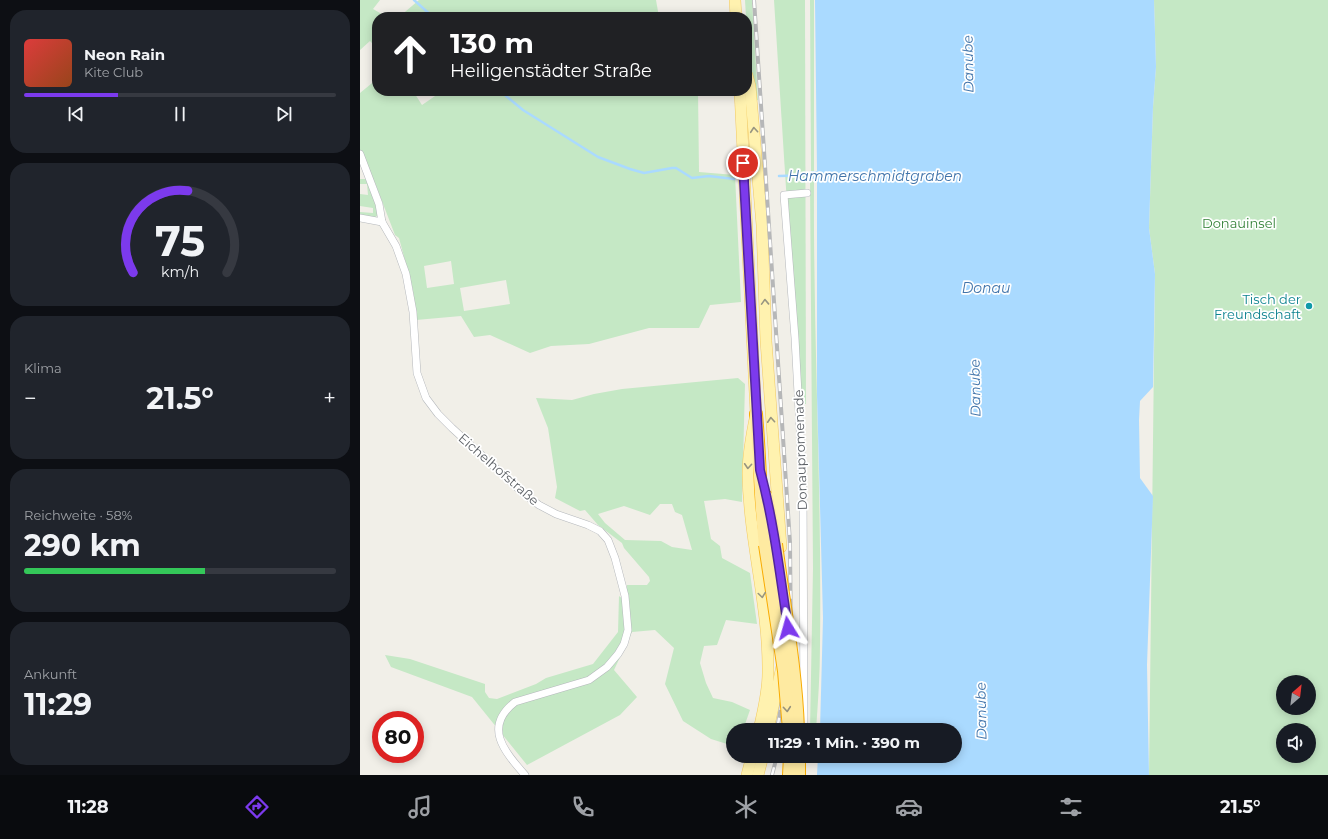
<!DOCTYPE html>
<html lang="de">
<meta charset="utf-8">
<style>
:root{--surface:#171b24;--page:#20242c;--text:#f1f3f6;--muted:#9ea1a6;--line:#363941;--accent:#7c3aed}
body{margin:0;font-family:Montserrat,sans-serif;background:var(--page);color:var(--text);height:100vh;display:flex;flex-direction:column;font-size:15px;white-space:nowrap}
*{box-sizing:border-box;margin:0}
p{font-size:13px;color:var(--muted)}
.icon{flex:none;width:22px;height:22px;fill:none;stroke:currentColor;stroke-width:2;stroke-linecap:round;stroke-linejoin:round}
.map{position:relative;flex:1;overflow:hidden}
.details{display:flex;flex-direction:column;gap:10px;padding:10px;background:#0d0f14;width:360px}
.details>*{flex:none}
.guide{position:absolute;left:12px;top:12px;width:380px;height:84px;border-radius:16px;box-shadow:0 2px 10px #0003;background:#202124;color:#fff;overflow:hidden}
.needle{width:26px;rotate:28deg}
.tools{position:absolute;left:916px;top:675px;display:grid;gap:8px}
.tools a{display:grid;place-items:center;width:40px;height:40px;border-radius:50%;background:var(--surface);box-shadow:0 2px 10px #0003;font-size:20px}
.speed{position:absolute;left:12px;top:711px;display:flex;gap:8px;font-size:20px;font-weight:700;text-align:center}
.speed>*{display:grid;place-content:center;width:52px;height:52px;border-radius:50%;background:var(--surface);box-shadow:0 2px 10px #0003;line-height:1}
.speed .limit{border:6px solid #d22;background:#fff;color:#111}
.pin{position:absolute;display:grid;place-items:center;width:34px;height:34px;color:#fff;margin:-17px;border:2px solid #fff;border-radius:50%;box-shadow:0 1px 4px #0007}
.me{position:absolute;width:44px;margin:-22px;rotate:352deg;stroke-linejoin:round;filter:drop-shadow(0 0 3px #0008)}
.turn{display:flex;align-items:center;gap:14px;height:84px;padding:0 12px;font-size:18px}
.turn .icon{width:52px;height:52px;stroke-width:2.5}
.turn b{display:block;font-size:28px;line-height:34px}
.big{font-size:30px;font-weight:700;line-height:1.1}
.details .card{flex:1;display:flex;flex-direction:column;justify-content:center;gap:6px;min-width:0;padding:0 14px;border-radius:16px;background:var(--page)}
.details .dial{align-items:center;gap:0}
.dial svg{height:104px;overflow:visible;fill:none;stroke:var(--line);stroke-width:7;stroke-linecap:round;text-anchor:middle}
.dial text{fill:var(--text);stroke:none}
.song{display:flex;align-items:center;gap:12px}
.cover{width:48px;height:48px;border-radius:6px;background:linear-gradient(135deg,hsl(0 70% 55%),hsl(20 70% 35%))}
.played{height:4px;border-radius:2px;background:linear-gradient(90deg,var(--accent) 30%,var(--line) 30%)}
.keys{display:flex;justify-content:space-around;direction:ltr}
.heat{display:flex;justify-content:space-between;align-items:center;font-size:22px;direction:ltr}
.charge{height:6px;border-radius:3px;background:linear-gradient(90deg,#34c759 58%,var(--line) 0)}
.trip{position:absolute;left:366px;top:723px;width:236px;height:40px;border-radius:20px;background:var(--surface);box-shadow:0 2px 10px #0003;font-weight:700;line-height:40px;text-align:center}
.tab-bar{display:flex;height:64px;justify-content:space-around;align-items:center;background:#090b0e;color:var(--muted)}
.tab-bar .icon{width:28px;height:28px}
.tab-bar .on{color:var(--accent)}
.tab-bar b{font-size:18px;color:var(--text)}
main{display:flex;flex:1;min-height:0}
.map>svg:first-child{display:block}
.green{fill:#c5e8c5;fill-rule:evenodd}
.water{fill:#aadaff}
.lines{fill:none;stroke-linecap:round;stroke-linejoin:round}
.stream{stroke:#aadaff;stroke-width:2.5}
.minor-casing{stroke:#b5b8bc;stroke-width:8}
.primary-casing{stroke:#f2c960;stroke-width:12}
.trunk-casing{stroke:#f9ab00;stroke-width:14}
.minor{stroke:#fff;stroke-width:7}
.primary{stroke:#fff2af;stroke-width:11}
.trunk{stroke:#feeaa1;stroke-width:12}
.rail-casing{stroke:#b6b7b8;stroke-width:4}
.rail{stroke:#fff;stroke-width:2.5;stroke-dasharray:8;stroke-linecap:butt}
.trunk-bridge-casing{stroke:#f9ab00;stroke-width:14;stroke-linecap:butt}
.trunk-bridge{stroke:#feeaa1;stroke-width:12}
.oneway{stroke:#979581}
.oneway2{stroke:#97927c}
.route-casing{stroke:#51269a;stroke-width:10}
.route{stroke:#7c3aed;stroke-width:7}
.culture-dot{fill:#0f9aa8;stroke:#fff;stroke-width:1.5}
.labels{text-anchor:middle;stroke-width:3.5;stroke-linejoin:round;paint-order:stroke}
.park-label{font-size:13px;fill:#348238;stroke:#fff}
.culture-label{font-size:13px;fill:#0d838f;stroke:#fff;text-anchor:end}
.street-label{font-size:13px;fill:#5f6368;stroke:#fff}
.water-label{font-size:14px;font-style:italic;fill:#4174aa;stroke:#fff}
</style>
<main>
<section class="details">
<div class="card">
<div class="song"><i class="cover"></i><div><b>Neon Rain</b><p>Kite Club</p></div></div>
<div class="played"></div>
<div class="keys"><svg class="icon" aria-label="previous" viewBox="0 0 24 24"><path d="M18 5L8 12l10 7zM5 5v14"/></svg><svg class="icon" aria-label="pause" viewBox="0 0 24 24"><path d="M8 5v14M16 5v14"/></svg><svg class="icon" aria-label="next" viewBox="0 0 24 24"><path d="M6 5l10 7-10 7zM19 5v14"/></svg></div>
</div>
<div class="card dial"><svg viewBox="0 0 100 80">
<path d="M14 69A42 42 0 1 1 86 69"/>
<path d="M14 69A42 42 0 0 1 56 6" stroke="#7c3aed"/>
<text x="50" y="56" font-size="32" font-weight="700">75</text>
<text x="50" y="72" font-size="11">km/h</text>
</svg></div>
<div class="card"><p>Klima</p>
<div class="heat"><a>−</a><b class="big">21.5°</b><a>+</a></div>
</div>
<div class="card"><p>Reichweite · 58%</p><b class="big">290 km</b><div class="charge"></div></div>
<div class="card"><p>Ankunft</p><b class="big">11:29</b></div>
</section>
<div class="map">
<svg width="968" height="775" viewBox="0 0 968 775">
<rect width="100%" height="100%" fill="#f1efe8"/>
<g class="green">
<path d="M0 0H20L13 9 27 17H17V59L13 44 10 41 0 50Z"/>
<path d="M59 0H296L299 17H39Z"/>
<path d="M385 0H392L398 100 395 101 387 46V17H386Z"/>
<path d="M414 0H445L446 404H445L442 402 426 188Z"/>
<path d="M450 0H454V172L451 171Z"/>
<path d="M794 0H968V775H789L795 274 789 228 793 107 796 67ZM923 682H949V708H923ZM923 730H949V756H923Z"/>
<path d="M17 79V91H53L62 105 78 94 77 91H338L339 172 375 175 381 302 350 305 339 328H289L229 344 191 346 170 353 130 335 114 337 101 316 56 320 53 290 39 238 35 235 15 183 0 162V93ZM91 261 94 284 67 288 64 266ZM146 280 150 304 104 311 100 288Z"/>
<path d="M0 179H6L18 210 17 216 13 218 0 217V212L13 213V208L0 206V194L8 195 7 184H0Z"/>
<path d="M450 179 454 182C453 337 462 491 460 645 460 674 458 702 456 730H450L453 568Z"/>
<path d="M378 378 385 384 382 502 365 499 344 501 351 539 360 546 362 558 390 573 397 624 366 620 357 645 344 646 340 663 346 683 353 698 372 702 390 710 383 730H373V740L367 744 351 739 323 721 305 684 314 648 295 630 272 632 254 670 277 697 260 715 167 765 112 697 31 667 25 655 50 659 125 684V692L129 698 137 699 176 684 186 678 233 664 258 632 259 596 267 602V585H287L290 581 289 577 264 548 262 543 238 525 225 510 220 511 195 498 197 487 188 428 176 398 212 400 234 394 262 389ZM300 504H312L315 512 322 515 332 550 312 547 301 541 265 540 245 523 238 514 264 506 290 515Z"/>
</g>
<path class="water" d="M455 0H794L796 67 793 107 789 228 795 274 793 387 780 401 779 420 780 478 793 496 787 665 789 775H457L458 756H595V730H460L463 618 457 395V179H450L451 171H457Z"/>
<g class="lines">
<g class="stream">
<path d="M54 0 73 17"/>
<path d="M143 91 146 96 163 110 238 157 270 169 284 173 312 168H316L332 178 349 176 374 179"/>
<path d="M419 176 453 175"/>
</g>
<g class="minor-casing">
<g id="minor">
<path d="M0 154 19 204 22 222 36 246 46 274 53 312 57 373 66 398 78 414 92 428 164 494 179 505 196 514 228 525 240 531 248 540 255 558 265 596 268 630 264 644 258 654 247 667 229 680 155 702C123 727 144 751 165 775"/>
<path d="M0 218 22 222"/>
<path d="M444 730 443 486 435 338 424 195 447 193"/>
</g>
</g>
<g class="primary-casing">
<g id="primary">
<path d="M375 0 376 17"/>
<path d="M387 75 390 86 402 225 406 341 421 547"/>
<path d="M380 91 396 414C392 433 388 453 388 474 389 541 409 606 408 673 408 693 403 711 399 730"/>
<path d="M408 730 422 666"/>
<path d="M387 775 392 756"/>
<path d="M398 775 403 756"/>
</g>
</g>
<g class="trunk-casing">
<g id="trunk">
<path d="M396 414C400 458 400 501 405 545"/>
<path d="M407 497 416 544"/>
<path d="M439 756V775"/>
<path d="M429 775 430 756"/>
</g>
</g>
<use href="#minor" class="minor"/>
<use href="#primary" class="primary"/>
<use href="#trunk" class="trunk"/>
<g class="rail-casing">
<g id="rail">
<path d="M394 0 430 543 431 649 417 730"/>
<path d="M412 775 417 756"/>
</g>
</g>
<use href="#rail" class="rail"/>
<g class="trunk-bridge-casing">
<g id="trunk-bridge">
<path d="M416 544C424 606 436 668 438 730"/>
<path d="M405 545 424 671 429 730"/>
</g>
</g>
<use href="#trunk-bridge" class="trunk-bridge"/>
</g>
<defs><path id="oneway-chevron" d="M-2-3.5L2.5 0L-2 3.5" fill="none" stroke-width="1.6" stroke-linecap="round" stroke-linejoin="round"/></defs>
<g class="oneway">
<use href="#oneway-chevron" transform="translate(394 130) rotate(-95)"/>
<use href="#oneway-chevron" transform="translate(405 302) rotate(-92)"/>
<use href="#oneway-chevron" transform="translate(411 420) rotate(-94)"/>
<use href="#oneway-chevron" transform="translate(388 466) rotate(94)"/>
<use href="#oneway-chevron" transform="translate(402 595) rotate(82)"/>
</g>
<use class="oneway2" href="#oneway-chevron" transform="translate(427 709) rotate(85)"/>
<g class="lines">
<g class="route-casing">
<path id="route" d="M383 163 400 470C414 522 420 575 428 628"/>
</g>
<use href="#route" class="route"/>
</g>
<circle class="culture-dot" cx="949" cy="306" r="4"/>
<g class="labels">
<g class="park-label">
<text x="879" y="228">Donauinsel</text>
</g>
<g class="culture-label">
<text x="941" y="304">Tisch der<tspan x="941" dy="15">Freundschaft</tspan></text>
</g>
<g class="street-label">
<text transform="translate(440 450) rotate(-92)" y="5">Donaupromenade</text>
<text transform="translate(139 469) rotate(41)" y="5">Eichelhofstraße</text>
</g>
<g class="water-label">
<text transform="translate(608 64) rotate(-91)" y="5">Danube</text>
<text x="515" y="181">Hammerschmidtgraben</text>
<text x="626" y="293">Donau</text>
<text transform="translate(615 388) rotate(-91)" y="5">Danube</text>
<text transform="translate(621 711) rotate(-91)" y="5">Danube</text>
</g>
</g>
</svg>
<div class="tools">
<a><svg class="needle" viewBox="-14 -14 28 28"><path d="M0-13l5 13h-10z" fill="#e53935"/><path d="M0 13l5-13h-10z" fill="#9ea1a6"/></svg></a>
<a><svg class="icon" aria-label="sound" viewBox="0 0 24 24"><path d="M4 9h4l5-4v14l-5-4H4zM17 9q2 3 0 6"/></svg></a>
</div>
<div class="speed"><div class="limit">80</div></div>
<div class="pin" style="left:383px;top:163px;background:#d93025"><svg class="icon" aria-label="arrive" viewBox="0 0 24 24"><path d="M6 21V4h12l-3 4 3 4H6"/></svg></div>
<svg class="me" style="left:428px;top:628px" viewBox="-20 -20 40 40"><path d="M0-17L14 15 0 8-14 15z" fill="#7c3aed" stroke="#fff" stroke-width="4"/></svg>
<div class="trip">11:29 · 1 Min. · 390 m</div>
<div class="guide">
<div class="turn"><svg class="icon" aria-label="ahead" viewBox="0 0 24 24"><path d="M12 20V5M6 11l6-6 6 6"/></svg><div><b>130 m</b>Heiligenstädter Straße</div></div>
</div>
</div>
</main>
<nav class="tab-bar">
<b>11:28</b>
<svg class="icon on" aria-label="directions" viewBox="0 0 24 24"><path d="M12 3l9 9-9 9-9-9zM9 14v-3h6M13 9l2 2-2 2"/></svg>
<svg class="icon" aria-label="music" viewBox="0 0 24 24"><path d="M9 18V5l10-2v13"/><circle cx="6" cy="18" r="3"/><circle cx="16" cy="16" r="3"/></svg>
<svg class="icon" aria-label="phone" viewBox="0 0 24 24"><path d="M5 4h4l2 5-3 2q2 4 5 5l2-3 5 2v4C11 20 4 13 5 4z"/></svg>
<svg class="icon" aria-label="climate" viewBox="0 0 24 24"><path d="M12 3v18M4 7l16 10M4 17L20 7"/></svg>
<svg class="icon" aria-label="car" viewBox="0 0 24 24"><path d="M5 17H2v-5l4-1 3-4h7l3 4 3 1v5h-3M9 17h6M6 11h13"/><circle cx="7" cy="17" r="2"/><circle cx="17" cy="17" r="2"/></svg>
<svg class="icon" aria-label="filters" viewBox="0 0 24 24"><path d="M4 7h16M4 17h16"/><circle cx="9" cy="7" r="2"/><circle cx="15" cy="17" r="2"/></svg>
<b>21.5°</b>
</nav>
